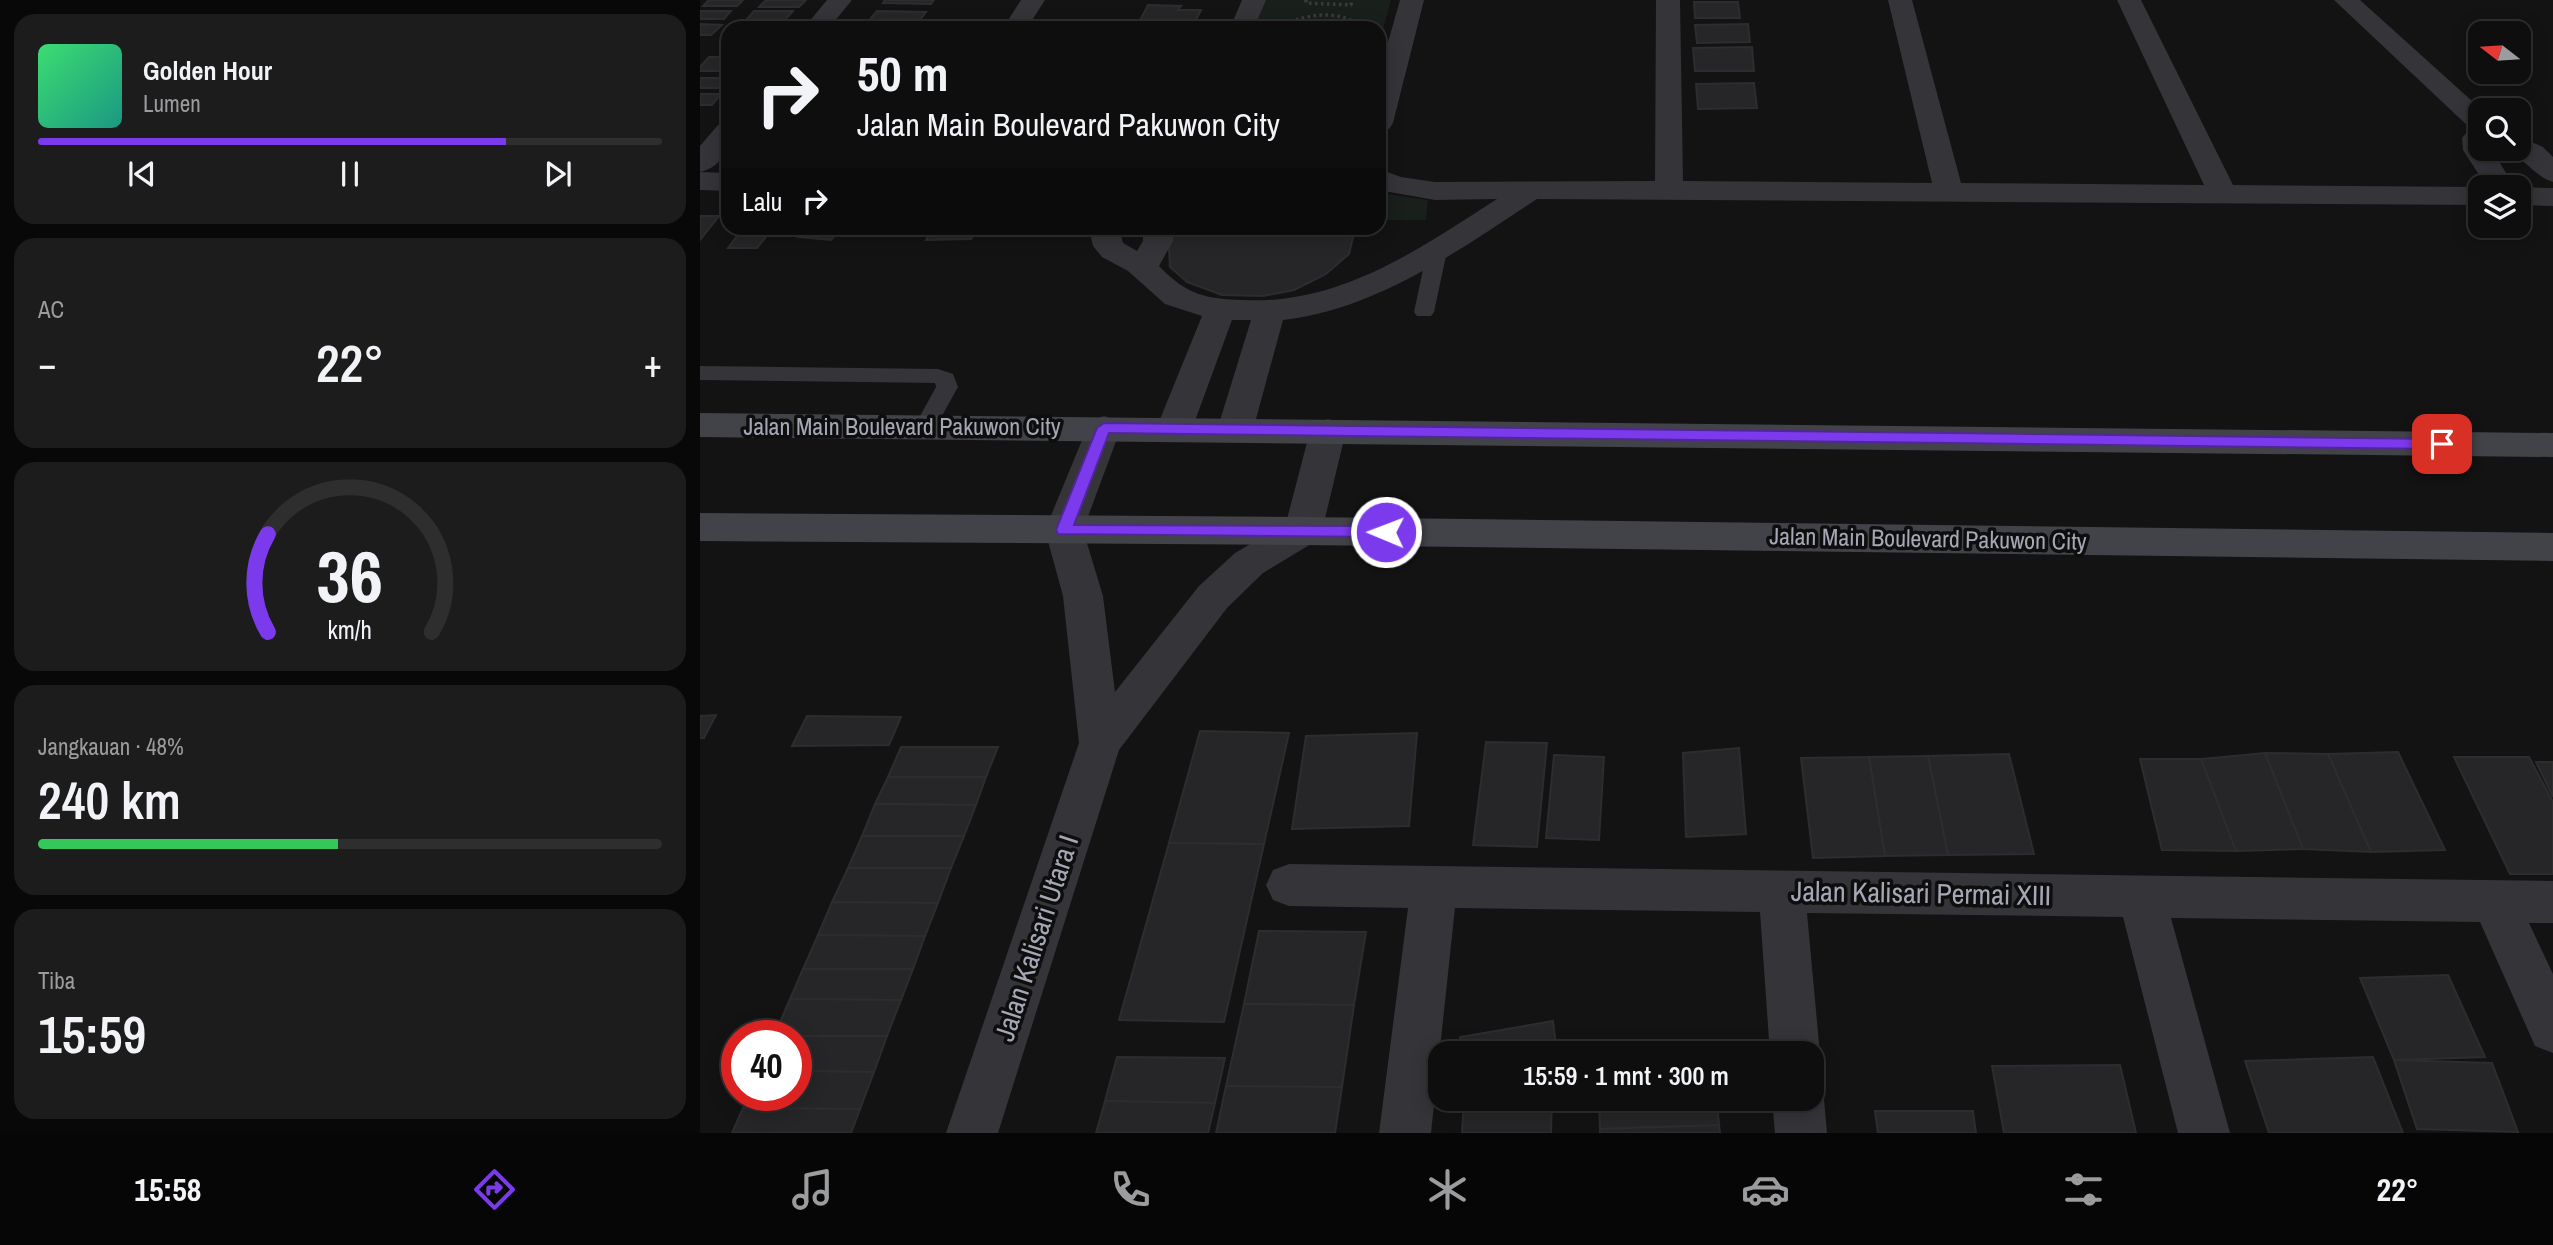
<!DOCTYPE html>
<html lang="id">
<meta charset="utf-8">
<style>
:root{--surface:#0e0e0f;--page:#1c1c1d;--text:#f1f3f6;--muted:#9b9c9e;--line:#2e2e2f;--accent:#7c3aed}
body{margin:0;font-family:"Archivo Narrow",sans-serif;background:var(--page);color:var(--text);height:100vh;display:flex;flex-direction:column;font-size:26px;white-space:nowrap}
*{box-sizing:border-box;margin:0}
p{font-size:23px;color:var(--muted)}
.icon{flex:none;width:38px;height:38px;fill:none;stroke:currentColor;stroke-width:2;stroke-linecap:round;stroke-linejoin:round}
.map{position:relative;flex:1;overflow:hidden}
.sheet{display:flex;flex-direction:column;gap:14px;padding:14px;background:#080808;width:700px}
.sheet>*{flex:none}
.hud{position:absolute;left:21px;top:21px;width:665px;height:214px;border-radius:21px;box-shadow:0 4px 18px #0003,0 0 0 2px var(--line);background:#0e0e0f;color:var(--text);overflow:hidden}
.needle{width:46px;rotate:287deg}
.buttons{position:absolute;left:1768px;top:21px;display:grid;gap:14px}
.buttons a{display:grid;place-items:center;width:63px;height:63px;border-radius:14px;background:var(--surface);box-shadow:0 4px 18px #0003,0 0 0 2px var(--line);font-size:35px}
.speed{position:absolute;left:21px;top:1020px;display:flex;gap:14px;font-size:35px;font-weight:700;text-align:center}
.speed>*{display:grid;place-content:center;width:91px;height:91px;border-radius:50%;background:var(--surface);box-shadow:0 4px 18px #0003,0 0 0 2px var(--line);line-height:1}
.speed .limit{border:10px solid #d22;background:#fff;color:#111}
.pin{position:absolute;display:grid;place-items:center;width:60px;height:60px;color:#fff;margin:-30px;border-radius:14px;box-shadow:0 4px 10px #0006}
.me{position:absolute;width:77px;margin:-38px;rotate:271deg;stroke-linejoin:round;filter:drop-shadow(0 0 5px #0008)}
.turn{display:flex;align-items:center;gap:24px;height:147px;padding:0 21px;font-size:32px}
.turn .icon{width:91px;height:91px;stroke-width:2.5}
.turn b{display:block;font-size:49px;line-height:60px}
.then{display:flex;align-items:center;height:66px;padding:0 21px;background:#0003;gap:14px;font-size:26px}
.big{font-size:52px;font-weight:600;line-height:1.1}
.sheet .widget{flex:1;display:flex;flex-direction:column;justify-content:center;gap:10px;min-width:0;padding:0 24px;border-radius:21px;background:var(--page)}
.sheet .dial{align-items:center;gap:0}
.dial svg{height:182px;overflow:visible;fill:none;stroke:var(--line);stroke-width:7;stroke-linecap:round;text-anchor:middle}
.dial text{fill:var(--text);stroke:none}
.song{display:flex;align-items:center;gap:21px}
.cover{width:84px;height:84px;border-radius:10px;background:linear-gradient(135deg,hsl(140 70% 55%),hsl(170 70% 35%))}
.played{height:7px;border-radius:4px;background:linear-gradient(90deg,var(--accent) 75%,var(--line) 75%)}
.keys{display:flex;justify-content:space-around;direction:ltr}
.heat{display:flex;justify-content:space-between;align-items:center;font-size:38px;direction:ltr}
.charge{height:10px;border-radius:5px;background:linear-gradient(90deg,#34c759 48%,var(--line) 0)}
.trip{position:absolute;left:728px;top:1041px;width:396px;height:70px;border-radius:21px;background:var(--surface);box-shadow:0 4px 18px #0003,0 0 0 2px var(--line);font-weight:600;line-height:70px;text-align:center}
.tab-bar{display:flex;height:112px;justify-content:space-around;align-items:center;background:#060606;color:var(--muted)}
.tab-bar .icon{width:49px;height:49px}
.tab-bar .selected{color:var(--accent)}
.tab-bar b{font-size:32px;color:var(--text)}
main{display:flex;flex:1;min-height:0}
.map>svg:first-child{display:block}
.green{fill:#191f1a}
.building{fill:#262628;stroke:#2d2d30;stroke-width:2}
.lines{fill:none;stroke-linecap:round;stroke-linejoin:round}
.path{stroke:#3a3b40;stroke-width:3.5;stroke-dasharray:2.5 3.5;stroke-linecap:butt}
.lane{fill:#343439;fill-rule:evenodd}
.street{fill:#343439;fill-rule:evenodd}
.secondary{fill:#424349;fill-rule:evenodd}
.route{fill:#7c3aed;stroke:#51269a;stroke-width:2}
.labels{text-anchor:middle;stroke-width:7;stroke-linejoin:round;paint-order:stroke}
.street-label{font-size:24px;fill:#a4a8b5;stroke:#0e0e0f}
.near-street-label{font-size:28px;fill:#a4a8b5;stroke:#0e0e0f}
</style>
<main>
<section class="sheet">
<div class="widget">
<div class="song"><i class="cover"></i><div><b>Golden Hour</b><p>Lumen</p></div></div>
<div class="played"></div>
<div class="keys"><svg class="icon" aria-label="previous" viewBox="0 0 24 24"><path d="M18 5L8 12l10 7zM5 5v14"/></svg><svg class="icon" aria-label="pause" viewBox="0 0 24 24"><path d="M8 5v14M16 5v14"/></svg><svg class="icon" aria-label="next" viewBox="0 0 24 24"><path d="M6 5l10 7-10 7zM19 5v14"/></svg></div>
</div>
<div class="widget"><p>AC</p>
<div class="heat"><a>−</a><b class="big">22°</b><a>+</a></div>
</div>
<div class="widget dial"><svg viewBox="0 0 100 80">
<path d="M14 69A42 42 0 1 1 86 69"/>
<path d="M14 69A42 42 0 0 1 14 26" stroke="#7c3aed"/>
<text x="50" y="56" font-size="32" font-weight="700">36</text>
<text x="50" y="72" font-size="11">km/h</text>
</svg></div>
<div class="widget"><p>Jangkauan · 48%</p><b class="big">240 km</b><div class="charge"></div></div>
<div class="widget"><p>Tiba</p><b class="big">15:59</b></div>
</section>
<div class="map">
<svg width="1853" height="1133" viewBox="0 0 1853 1133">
<rect width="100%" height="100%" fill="#131314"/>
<g class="green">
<path d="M565 0H691L679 44V28H554Z"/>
<path d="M679 193 728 200 726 220H679Z"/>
</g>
<g class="building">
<path d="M9 0H43L37 6H3Z"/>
<path d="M66 0H106L99 7H59Z"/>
<path d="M185 0H234L231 4 183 3Z"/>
<path d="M994 2H1038L1040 18H995Z"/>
<path d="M448 5 481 6 478 10H501L492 28H436Z"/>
<path d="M0 11H31L24 19H0Z"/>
<path d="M54 11H93L85 20H46Z"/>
<path d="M177 11 226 12 217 24H166Z"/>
<path d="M0 24 22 25 11 35H0Z"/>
<path d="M1048 24 1050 42 997 43 995 25Z"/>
<path d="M1052 47 1054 71H995L993 48Z"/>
<path d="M9 57H28V71H0V67Z"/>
<path d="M0 78H28L18 88H0Z"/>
<path d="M1054 83 1057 108 998 109 996 84Z"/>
<path d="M0 94H21L12 105H0Z"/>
<path d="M0 216H19L0 240Z"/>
<path d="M43 228H73L57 248H28Z"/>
<path d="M107 228H142L131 240 98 237Z"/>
<path d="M233 228H277L271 239 226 240Z"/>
<path d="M476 228H556L655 229 649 254 626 274 594 290 563 296 522 295 487 282 470 267 469 248Z"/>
<path d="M16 715 4 738H0V716Z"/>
<path d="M107 716 201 717 189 745 92 746Z"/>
<path d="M500 731 589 733 564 844 469 843Z"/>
<path d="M717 733 709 826 592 829 606 736Z"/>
<path d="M786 742 847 743 837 847 773 845Z"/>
<path d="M201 747H298L286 777H188Z"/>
<path d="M1039 748 1046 834 986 837 983 753Z"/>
<path d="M1698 752 1745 850 1671 852 1628 754Z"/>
<path d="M1565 753 1628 754 1671 852 1603 849Z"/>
<path d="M1565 753 1603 849 1536 851 1501 759Z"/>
<path d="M1309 754 1334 854 1248 855 1228 756Z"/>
<path d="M854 755 904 757 899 840 846 838Z"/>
<path d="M1228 756 1248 855 1185 856 1169 757Z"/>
<path d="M1169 757 1185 856 1113 858 1101 758Z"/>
<path d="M1754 757H1829L1853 802V874H1810Z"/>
<path d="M1440 759H1501L1536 851 1462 850Z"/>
<path d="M1836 762H1853V797Z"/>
<path d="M188 777H286L276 805 175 804Z"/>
<path d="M175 804 276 805 264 836H162Z"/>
<path d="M162 836H264L251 868H148Z"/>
<path d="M469 843 564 844 524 1022 419 1020Z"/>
<path d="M148 868H251L238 903 132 902Z"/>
<path d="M132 902 238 903 225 936 118 935Z"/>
<path d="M559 931 666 932 654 1005 544 1004Z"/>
<path d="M118 935 225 936 213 969H103Z"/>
<path d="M103 969H213L201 1000 90 999Z"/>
<path d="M1748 975 1785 1057 1694 1060 1660 978Z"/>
<path d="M90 999 201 1000 187 1036H74Z"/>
<path d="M544 1004 654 1005 642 1087 526 1086Z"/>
<path d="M853 1021 857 1054H762L760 1037Z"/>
<path d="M74 1036H187L174 1072 96 1071V1036Z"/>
<path d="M1013 1041 1014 1054H898V1045Z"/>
<path d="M417 1057 525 1058 515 1103 405 1101Z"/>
<path d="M1673 1057 1703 1133H1569L1545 1061Z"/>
<path d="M1694 1060 1792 1063 1818 1132 1717 1129Z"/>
<path d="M1420 1065 1436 1133H1304L1292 1066Z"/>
<path d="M96 1071 174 1072 160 1109 43 1108 48 1096H96Z"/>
<path d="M526 1086 642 1087 635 1133H516Z"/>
<path d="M764 1099H852L851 1133H762Z"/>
<path d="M899 1099H1017L1019 1125 900 1129Z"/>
<path d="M405 1101 515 1103 508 1133H396Z"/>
<path d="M43 1108 160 1109 151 1133H32Z"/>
<path d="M1175 1111H1273L1276 1133H1178Z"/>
<path d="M1019 1125 1020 1133H900V1129Z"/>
</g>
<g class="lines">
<g class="path">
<path d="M606 0V3L651 5 652 0"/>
<path d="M579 26C608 14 638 8 664 28"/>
</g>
<g class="lane">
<path d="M737 245 747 251 734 312 731 316H717L714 312 727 251Z"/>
<path d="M0 366 238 369 253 374 258 387 233 432 225 435 217 432 214 427 236 387 235 383 0 380Z"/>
</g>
<g class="street">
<path d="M127 0H152L129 28H104Z"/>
<path d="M321 0H345L327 28H303Z"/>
<path d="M542 0H566L554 28H530Z"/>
<path d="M700 0H724L693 123 689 129 679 131V74Z"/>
<path d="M956 0H980L983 181 1232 183 1188 0H1212L1261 183 1504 185 1417 0H1441L1533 185 1780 187V205L837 199C759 250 678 309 583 320L553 430 547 438 535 442 523 438 517 430 551 320H532L492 429 486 437 474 441 462 437 456 429 502 316 465 304 428 271 402 257 393 246 389 228H419L423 243 437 251 443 241V228H473V241L459 266C487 295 505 299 544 300 640 305 719 249 797 199L735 200 684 191 679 189V169L701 177 735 182 955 181Z"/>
<path d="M1634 0H1660L1782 110H1780V149H1791L1815 187H1787L1763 150 1762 138 1770 128Z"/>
<path d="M28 123C28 145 26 166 0 172L28 173V191L0 190V146L18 125Z"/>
<path d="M1818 136 1843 147 1853 157V182C1836 177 1824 159 1808 150L1818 149Z"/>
<path d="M1818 187 1853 188V206L1818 205Z"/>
<path d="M404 416 416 420 421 428 383 530 403 596 415 692 499 586 535 553 586 523 610 431 616 423 628 419 640 423 646 431 622 531 616 541 563 573 527 608 419 750 298 1133H246L379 743 363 596 345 530 387 428 392 420Z"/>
<path d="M589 864 1853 881V923H1829L1853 974V1053L1835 1046 1780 922 1471 918 1530 1133H1478L1423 917 1107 913 1120 1054 1111 1072V1054H1070L1060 912 755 908 731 1133H679L708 908 589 906 573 900 566 885 573 870Z"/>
<path d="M1111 1078 1116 1081 1124 1099 1127 1133H1075L1072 1099H1111Z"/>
</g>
<g class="secondary">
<path d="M0 413 1853 433V457L0 437Z"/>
<path d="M0 513 603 517 1853 533V561L603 545 0 541Z"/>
</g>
</g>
<path class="route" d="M404 423 1742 439 1749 444 1742 449 409 433 374 525 686 526 694 532 686 537 358 534 356 530 397 428Z"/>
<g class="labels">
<g class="street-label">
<text x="202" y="435">Jalan Main Boulevard Pakuwon City</text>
<text transform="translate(1228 539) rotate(1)" y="8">Jalan Main Boulevard Pakuwon City</text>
</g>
<g class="near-street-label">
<text transform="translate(1221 893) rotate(1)" y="10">Jalan Kalisari Permai XIII</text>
<text transform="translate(336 938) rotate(-72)" y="10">Jalan Kalisari Utara I</text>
</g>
</g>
</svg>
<div class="buttons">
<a><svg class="needle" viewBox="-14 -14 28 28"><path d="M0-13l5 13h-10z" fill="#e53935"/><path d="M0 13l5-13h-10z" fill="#9b9c9e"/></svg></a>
<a><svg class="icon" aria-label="search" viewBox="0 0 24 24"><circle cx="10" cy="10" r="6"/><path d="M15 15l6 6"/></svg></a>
<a><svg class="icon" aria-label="layers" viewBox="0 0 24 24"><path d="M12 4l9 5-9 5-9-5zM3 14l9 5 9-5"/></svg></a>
</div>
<div class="speed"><div class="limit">40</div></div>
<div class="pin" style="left:1742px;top:444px;background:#d93025"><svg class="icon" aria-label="arrive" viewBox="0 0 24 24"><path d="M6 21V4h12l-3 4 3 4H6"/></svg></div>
<svg class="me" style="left:686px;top:532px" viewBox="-20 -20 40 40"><circle r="17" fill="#7c3aed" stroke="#fff" stroke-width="3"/><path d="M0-11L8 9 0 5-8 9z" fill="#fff"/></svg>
<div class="trip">15:59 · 1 mnt · 300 m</div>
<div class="hud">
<div class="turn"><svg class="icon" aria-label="right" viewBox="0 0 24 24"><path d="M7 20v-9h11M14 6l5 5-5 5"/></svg><div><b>50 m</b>Jalan Main Boulevard Pakuwon City</div></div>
<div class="then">Lalu<svg class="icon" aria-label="right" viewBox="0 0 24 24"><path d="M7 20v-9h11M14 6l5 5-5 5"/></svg></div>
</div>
</div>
</main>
<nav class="tab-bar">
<b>15:58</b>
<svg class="icon selected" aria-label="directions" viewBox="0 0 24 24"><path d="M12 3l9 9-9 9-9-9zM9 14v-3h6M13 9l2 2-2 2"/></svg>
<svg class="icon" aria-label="music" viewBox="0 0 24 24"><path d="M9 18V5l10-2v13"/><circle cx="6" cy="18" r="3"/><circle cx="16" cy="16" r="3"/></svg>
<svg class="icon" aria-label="phone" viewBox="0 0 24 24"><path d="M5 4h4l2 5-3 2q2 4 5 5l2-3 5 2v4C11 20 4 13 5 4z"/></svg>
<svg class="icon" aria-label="climate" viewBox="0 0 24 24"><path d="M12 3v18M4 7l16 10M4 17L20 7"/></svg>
<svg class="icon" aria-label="car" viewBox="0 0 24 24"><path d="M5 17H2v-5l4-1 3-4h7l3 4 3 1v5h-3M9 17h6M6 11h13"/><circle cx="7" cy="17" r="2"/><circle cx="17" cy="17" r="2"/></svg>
<svg class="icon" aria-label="filters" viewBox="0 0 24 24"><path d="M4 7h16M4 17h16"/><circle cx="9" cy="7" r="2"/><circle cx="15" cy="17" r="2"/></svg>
<b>22°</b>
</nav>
